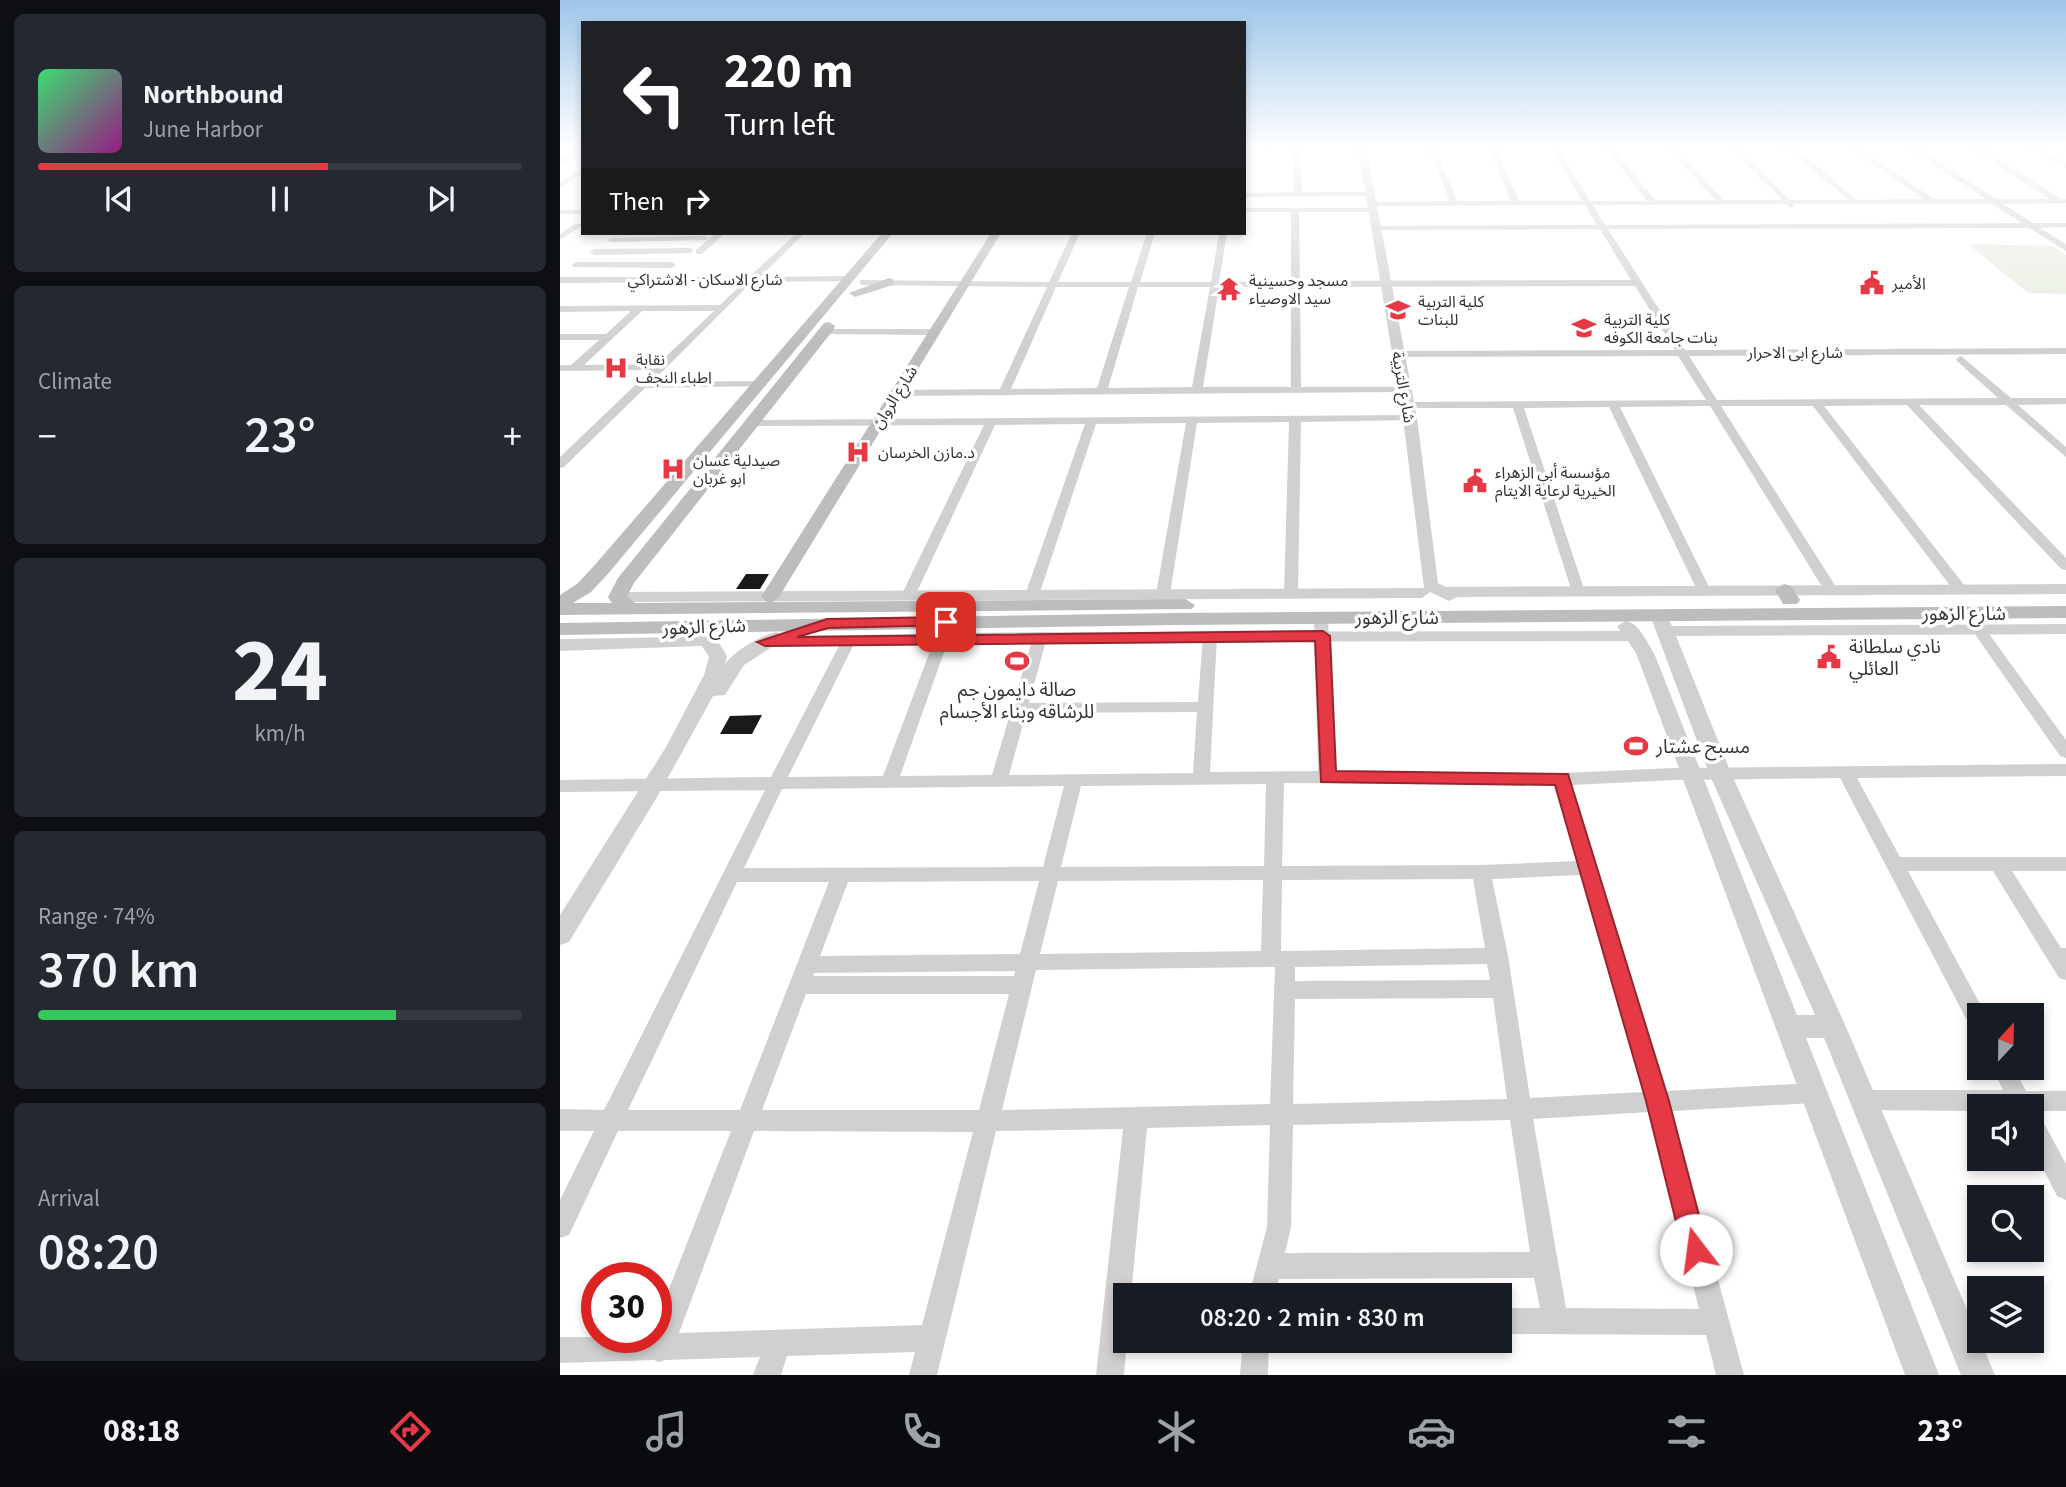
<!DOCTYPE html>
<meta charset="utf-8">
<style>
:root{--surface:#171b24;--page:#242831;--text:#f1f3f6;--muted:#9ea1a6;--line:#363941;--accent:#e63946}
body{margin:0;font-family:"Source Sans 3","Noto Sans Arabic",sans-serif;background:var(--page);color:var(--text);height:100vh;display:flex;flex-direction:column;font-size:26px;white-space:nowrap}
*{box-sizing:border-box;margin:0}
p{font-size:23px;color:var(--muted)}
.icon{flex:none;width:38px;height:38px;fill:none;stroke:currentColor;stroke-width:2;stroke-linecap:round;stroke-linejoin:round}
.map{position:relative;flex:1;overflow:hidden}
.panel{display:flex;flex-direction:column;gap:14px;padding:14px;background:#0d0f14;width:560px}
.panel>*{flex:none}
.top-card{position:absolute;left:21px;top:21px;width:665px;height:214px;border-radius:0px;box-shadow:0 4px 10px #0003;background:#202124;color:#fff;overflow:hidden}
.needle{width:46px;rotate:22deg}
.fabs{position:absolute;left:1407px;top:1003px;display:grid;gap:14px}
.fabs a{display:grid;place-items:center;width:77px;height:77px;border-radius:0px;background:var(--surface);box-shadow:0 4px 10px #0003;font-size:35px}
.speed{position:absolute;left:21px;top:1262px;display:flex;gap:14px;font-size:35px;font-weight:700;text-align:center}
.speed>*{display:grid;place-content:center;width:91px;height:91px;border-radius:50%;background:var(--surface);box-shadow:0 4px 10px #0003;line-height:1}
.speed .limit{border:10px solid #d22;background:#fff;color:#111}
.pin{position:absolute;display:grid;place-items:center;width:60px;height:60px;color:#fff;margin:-30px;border-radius:14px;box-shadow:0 4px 10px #0006}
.me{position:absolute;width:77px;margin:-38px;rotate:345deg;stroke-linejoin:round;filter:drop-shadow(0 0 5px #0008)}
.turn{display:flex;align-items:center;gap:24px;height:147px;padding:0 28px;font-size:32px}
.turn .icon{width:91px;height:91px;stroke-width:2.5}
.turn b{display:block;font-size:49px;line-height:60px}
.then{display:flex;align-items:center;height:66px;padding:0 28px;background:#0003;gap:14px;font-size:26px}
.big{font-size:52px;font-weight:600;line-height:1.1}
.panel .widget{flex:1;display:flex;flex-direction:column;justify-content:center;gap:10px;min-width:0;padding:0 24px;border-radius:10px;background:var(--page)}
.panel .dial{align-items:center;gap:0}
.dial b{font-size:91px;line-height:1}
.song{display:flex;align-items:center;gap:21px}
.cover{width:84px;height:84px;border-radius:10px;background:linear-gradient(135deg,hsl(140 70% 55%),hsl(310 70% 35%))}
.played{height:7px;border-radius:4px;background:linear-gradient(90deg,var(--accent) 60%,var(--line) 60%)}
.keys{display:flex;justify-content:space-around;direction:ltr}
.heat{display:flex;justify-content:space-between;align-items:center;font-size:38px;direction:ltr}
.charge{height:10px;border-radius:5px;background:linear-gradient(90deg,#34c759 74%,var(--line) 0)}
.trip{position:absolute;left:553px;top:1283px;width:399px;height:70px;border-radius:0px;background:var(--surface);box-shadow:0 4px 10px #0003;font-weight:600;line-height:70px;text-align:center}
.dock{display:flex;height:112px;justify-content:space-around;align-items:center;background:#090b0e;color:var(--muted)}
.dock .icon{width:49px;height:49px}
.dock .on{color:var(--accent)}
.dock b{font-size:32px;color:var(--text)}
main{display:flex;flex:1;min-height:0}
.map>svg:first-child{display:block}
.green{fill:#e6ecdf}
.building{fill:#1a1a1a}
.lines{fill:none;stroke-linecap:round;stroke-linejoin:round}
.minor{fill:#d0d0d0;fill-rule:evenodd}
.tertiary{fill:#d0d0d0;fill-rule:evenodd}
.secondary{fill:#bdbdbd;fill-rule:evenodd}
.route{fill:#e63946;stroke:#96252e;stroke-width:2}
.labels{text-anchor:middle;stroke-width:7;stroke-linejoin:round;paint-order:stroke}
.far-street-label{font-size:16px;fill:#333;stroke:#fff}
.far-poi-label{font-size:16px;fill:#333;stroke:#fff;text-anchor:start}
.street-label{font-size:19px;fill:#333;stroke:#fff}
.poi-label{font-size:19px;fill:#333;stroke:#fff;text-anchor:start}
</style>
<main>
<section class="panel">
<div class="widget">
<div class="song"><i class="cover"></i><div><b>Northbound</b><p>June Harbor</p></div></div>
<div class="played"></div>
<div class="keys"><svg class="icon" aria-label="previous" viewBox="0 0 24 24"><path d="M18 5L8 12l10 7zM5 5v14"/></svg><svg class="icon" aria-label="pause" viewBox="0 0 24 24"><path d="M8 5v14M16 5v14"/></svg><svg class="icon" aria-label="next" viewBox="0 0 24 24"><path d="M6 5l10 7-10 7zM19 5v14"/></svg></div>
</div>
<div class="widget"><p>Climate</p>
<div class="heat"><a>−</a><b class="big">23°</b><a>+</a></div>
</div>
<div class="widget dial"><b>24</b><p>km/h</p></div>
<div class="widget"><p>Range · 74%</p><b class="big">370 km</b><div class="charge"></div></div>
<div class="widget"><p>Arrival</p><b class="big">08:20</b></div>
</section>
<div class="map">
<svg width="1506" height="1375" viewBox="0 0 1506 1375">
<rect width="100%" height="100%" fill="#fff"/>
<path class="green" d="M1408 244 1493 246 1506 255V294L1468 293Z"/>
<g class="building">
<path d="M186 574H209L200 589H171H176Z"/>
<path d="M202 715 192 734H160L170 716Z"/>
</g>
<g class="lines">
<g class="minor">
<path d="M23 148V153L0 165V160Z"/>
<path d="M733 148H739L742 192H810L814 194 810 196 684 197V193L734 192Z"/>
<path d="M868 148H875L897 201H951L929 148H936L959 201H1022L991 148H998L1030 201H1087L1046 148H1053L1095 200H1155L1108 148H1115L1164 200H1222L1171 148H1178L1230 200H1288L1228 148H1236L1297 200 1364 199 1291 148H1299L1374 199H1426L1349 148H1357L1436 199H1490L1412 148H1420L1501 199H1506V203L1443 204 1473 223H1506V227L1480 228 1506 244V251L1469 228 1048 229 1125 350 1506 348V354L1129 356 1157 400 1438 398 1397 361 1396 359 1401 356 1451 398H1506V404L1458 405 1506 447V457L1446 405H1359L1506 558V570L1501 569 1347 405 1264 406 1405 586 1407 589 1405 592H1395L1253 406H1161L1278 590 1276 593H1266L1150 406 1060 407 1151 591 1149 594H1139L1049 407 964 408 1025 592 1023 595H1013L953 408H848L843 405 848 402 1146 400 1118 356 838 357 833 354 838 351 1115 350 1075 286 740 287 741 387H849L850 389 845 392 336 396 331 393 336 390 440 389 487 287 303 285 300 284V280L489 282 512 233H520L498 282H571L587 233H595L580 282H651L659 233H667L659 282 731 281V212H684V208H816L813 212H739L740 281 1071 280 1040 229 813 230 816 226 1037 225 1025 205 809 206 812 202 890 201ZM1226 204 1232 208 1235 204H1432L1462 223 1045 225 1033 205ZM496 287H569L537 388 451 389ZM578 287H650L632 387 548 388ZM659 287H731V387H643Z"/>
<path d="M1469 148H1478L1506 163V168Z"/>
<path d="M23 169V174L0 187V182Z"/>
<rect x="0" y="210" width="23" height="4"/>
<path d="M16 223 23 225 0 240V234Z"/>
<path d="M156 233H165L142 254H136V250Z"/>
<path d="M237 233H245L200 277 289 276 293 279 292 281 192 282 92 382 202 381 206 382V386L85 388 4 467 0 468V457L91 370 0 371V365H11L39 340H0V334H46L71 311 0 312V306L160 305 184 282 0 283V277H189ZM82 311H154L98 364 24 365Z"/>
<path d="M144 236 148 238 147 240 51 242 47 240 51 238Z"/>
<path d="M129 248 132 249V253L34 255 30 252 34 249Z"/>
<path d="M16 262H112L116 265 112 268 13 267 12 265Z"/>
<path d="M264 329H375L380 332 375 335 261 334 259 332Z"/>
<path d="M850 415 856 418 854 420 741 422 738 593 731 597 724 593 729 422 637 423 610 594 603 598 596 594 626 423 536 424 479 595 472 599 465 595 525 424 435 425 355 596 348 600 341 596 424 425 194 426 188 423 194 420Z"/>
<path d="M761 614 768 618 775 771 1002 773 1114 768 1506 764V776L1297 778 1340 857H1506V871H1452L1501 948H1506V980L1499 978 1433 871H1348L1426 1015H1419V1031L1411 1028 1280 778 1114 780 1012 785 1106 1091 1253 1083 1261 1086 1264 1093 1261 1100 1253 1103 1112 1111 1184 1375H1156L1146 1335 940 1334V1308H980L974 1278 719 1279 715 1295H689L707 1227 710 1125 587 1128 571 1295H565L567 1340 564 1375H536L563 1129 436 1131 377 1375H349L355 1352 227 1356 221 1375H193L200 1357 105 1360 99 1362 94 1360 0 1363V1337H96V1322L171 1131H58L9 1235 0 1238V1200L34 1131H0V1109L44 1110 205 790 0 792V780L211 777 282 640 289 636 296 640 228 777 323 776 375 638 382 634 389 638 340 776 432 775 473 637 480 633 487 637 469 703 638 702 643 636 645 633H655L657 636 650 772 758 771 754 618ZM637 712 633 773 449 775 466 713ZM724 783 995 785 1017 861 921 865 722 866ZM706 784 704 866 501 867 521 786ZM504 786 483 867 184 868 222 789ZM1021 875 1084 1092 970 1098 948 956 932 879ZM913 879 925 948 721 951 722 880ZM703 880 701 951 480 954 498 881ZM479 881 460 954 260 956 288 882ZM177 882H269L180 1110H68ZM927 964 930 980 735 981V967ZM708 967H715L710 1104 442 1110 476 970ZM455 971 454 976H253L254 973ZM246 994H449L419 1110H202ZM933 998 947 1099 733 1104 735 999ZM1089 1112 1139 1309 1006 1308 973 1119ZM950 1120 970 1252 725 1253 731 1227 733 1125ZM194 1131 413 1132 362 1325 119 1333Z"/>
<path d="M1419 626 1424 627 1506 740V758L1500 756 1412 630Z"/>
<path d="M1432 1068H1454L1466 1091H1506V1111H1472V1106H1419V1111L1303 1110 1295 1107 1292 1100 1295 1093 1303 1090H1443Z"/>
<path d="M1472 1113 1480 1116 1506 1164V1200L1497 1196 1472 1147Z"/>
<path d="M683 1340H709L708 1375H680Z"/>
</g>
<g class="tertiary">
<path d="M798 148H806L857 418 878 583 886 587 1506 584V594L897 597 889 601 870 592 862 598 57 602 48 597 57 592 864 588 843 418Z"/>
<path d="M1099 610 1105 611 1112 626 1506 624V634L1116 636 1171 773 1286 1027 1435 1375H1401L1264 1038H1246L1379 1375H1345L1076 653 1068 641 480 642 212 647 184 665 165 695 153 696 100 792 9 942 0 945V915L106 747 144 675 149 657 142 646 0 651V639L123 637 99 632 96 628 99 624C123 618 159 633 167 657L165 664C175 650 200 636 216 632L225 636 480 632 1060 631 1057 626 1066 621C1080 624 1086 641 1094 653L1237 1015H1255L1149 773 1090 615Z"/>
</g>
<g class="secondary">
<path d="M322 233H333L47 575 31 592 13 603H52L48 597 58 578 264 323 269 322 275 326 274 329 74 583 67 596 75 603 207 602 201 597 431 233H441L219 597 213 602 625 599 635 605 632 609 0 615V595L17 584 33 567Z"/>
<path d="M329 278 333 279V285L295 297 289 293Z"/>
<path d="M1224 584 1231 586 1240 600 1237 604H1223L1215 590Z"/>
<path d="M1506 606V618L617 625 0 635V623L617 613Z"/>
</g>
</g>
<linearGradient id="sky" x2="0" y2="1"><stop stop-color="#9ec6ea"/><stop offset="0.43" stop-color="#fff"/><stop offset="1" stop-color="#fff" stop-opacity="0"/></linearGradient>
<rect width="1506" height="341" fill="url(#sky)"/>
<path class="route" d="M386 617 391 619V625L268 628 237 637 763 631 770 636 776 771 1008 774 1109 1101 1148 1250 1145 1259 1136 1263 1127 1259 1123 1250 1086 1101 995 785 761 782 755 641 205 646 197 642 267 619Z"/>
<defs>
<g id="civic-bare" transform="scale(1.89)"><path d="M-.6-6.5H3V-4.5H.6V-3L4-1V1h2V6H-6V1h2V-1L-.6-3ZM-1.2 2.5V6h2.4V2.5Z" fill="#e63946" stroke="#fff" stroke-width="2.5" paint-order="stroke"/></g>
<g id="temple-bare" transform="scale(1.89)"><path d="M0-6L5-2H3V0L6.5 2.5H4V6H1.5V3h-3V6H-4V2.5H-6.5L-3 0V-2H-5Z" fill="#e63946" stroke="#fff" stroke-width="2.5" paint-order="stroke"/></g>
<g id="university-bare" transform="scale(1.89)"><path d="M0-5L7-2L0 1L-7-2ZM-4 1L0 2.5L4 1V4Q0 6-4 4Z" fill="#e63946" stroke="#fff" stroke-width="2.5" paint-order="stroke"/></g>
<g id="hospital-bare" transform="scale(1.89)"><path d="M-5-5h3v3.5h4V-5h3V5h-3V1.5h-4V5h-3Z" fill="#e63946" stroke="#fff" stroke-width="2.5" paint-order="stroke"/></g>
<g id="stadium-bare" transform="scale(1.89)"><path d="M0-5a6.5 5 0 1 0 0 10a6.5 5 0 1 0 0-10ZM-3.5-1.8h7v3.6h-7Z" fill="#e63946" stroke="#fff" stroke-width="2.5" paint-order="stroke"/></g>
</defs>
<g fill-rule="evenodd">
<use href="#civic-bare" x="1312" y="283"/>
<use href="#temple-bare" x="669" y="289"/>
<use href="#university-bare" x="838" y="310"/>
<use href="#university-bare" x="1024" y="328"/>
<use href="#hospital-bare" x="56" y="368"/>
<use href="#hospital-bare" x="298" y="452"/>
<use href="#hospital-bare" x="113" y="469"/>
<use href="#civic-bare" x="915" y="481"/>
<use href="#civic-bare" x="1269" y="657"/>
<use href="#stadium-bare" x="457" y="661"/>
<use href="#stadium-bare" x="1076" y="746"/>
</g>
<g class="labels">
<g class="far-street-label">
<text x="145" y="285">شارع الاسكان - الاشتراكي</text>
<text x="1235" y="358">شارع ابی الاحرار</text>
<text transform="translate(844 387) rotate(80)" y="6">شارع التربية</text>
<text transform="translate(334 397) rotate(-58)" y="6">شارع الروان</text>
</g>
<g class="far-poi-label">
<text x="689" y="286">مسجد وحسينية<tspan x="689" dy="18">سيد الاوصياء</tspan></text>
<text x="1332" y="289">الأمير</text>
<text x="858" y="307">كلية التربية<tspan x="858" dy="18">للبنات</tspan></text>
<text x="1044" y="325">كلية التربية<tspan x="1044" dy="18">بنات جامعة الكوفه</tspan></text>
<text x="76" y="365">نقابة<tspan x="76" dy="18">اطباء النجف</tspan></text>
<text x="318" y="458">د.مازن الخرسان</text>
<text x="133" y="466">صيدلية غسان<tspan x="133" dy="18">ابو غربان</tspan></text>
<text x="935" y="478">مؤسسة أبي الزهراء<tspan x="935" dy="18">الخيرية لرعاية الايتام</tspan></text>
</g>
<g class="street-label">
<text x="1404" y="620">شارع الزهور</text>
<text x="837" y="624">شارع الزهور</text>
<text transform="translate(144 626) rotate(-2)" y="7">شارع الزهور</text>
</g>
<g class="poi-label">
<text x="1289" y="653">نادي سلطانة<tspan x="1289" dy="22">العائلي</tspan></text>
<text x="457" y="696" text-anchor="middle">صالة دايمون جم<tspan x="457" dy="22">للرشاقه وبناء الأجسام</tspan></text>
<text x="1096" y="753">مسبح عشتار</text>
</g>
</g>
</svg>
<div class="fabs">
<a><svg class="needle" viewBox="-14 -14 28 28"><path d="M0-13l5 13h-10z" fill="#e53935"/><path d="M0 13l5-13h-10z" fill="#9ea1a6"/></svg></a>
<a><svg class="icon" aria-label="sound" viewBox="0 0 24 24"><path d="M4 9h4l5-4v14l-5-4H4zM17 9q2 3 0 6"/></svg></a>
<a><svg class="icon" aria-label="search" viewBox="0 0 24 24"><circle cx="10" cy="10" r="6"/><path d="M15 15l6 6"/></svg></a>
<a><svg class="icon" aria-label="layers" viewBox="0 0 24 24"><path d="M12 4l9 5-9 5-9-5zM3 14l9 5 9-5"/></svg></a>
</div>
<div class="speed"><div class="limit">30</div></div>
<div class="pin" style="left:386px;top:622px;background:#d93025"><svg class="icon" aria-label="arrive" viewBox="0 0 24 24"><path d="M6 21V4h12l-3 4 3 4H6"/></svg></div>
<svg class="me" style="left:1136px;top:1250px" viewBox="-20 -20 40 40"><circle r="19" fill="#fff"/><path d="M0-13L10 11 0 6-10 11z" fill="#e63946"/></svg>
<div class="trip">08:20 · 2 min · 830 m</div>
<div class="top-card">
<div class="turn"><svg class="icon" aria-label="left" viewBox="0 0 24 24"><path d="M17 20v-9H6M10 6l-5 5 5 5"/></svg><div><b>220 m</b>Turn left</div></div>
<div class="then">Then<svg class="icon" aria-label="right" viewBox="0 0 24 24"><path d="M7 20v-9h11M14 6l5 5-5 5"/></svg></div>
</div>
</div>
</main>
<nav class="dock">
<b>08:18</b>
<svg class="icon on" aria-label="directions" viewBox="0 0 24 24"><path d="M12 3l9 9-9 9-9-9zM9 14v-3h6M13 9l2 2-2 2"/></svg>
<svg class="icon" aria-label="music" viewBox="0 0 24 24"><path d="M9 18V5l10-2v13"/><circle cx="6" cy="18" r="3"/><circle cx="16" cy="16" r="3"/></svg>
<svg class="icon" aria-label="phone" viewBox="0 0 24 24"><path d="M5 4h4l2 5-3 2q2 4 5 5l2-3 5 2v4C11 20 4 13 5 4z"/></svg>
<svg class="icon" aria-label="climate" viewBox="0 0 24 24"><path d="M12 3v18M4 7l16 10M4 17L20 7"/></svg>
<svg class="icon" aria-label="car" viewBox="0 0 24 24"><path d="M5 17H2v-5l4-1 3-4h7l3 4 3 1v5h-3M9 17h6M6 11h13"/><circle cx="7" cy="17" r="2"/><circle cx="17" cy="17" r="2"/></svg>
<svg class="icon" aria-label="filters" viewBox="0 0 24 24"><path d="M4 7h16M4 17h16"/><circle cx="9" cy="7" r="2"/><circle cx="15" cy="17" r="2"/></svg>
<b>23°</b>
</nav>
